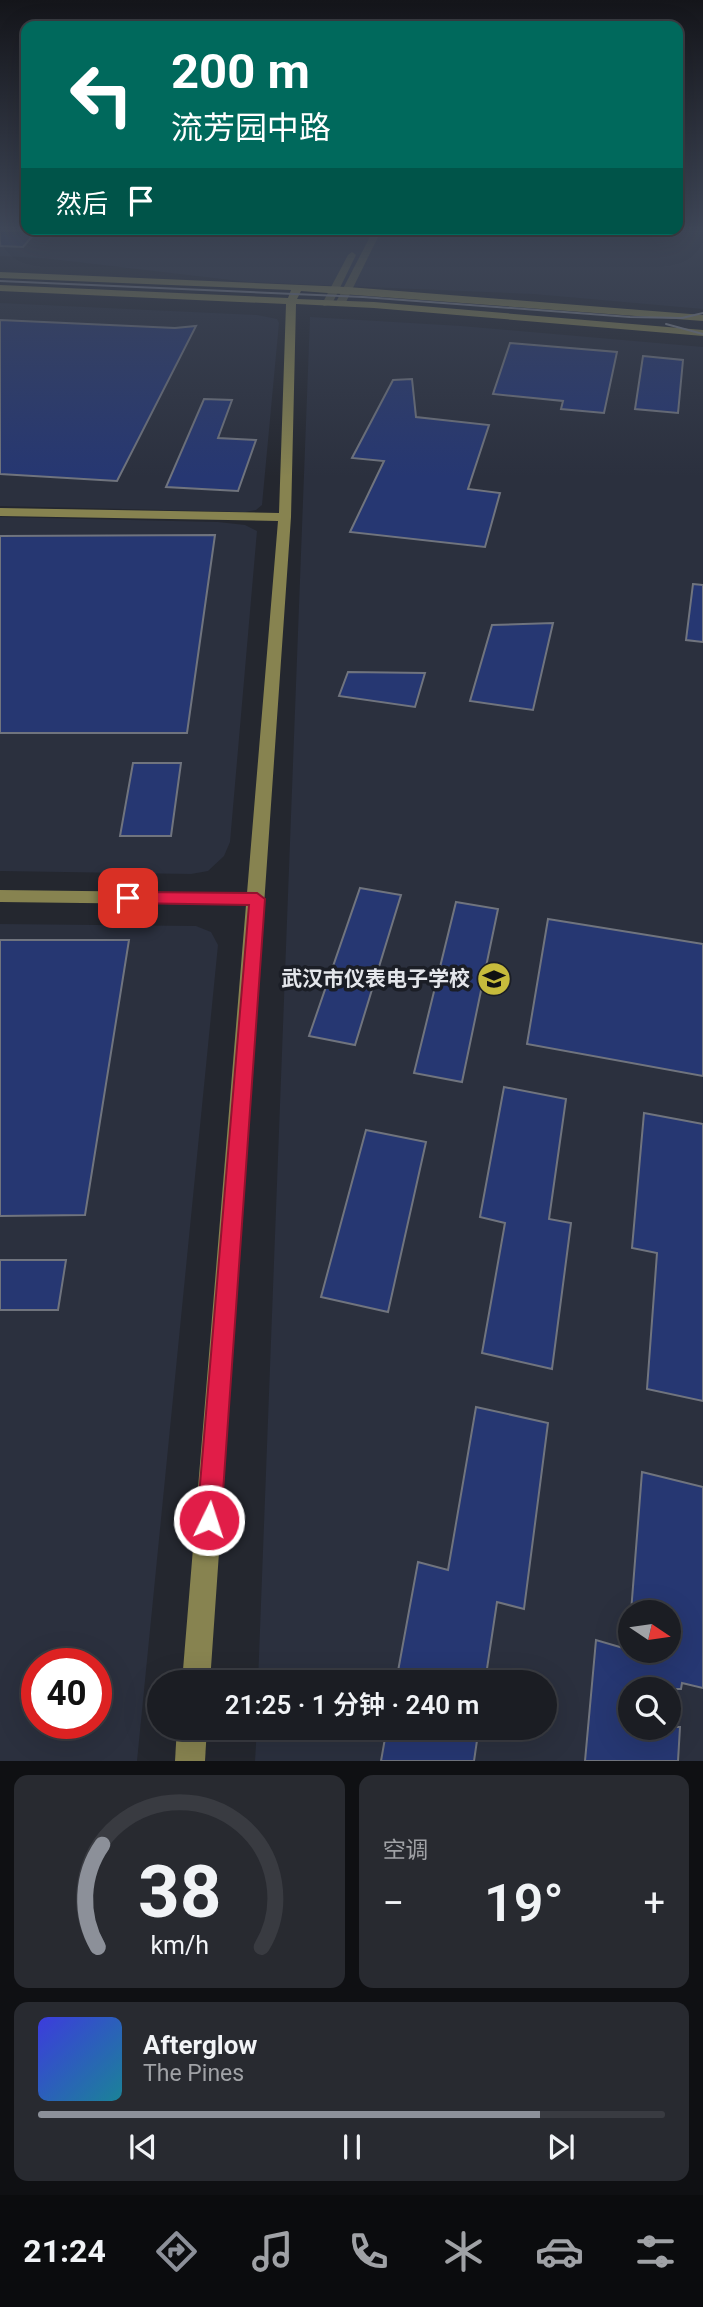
<!DOCTYPE html>
<html lang="zh">
<meta charset="utf-8">
<style>
:root{--surface:#1b1d23;--page:#282a30;--text:#f1f3f6;--muted:#a0a2a6;--line:#393b41;--accent:#8c9099}
body{margin:0;font-family:Roboto,"Noto Sans SC",sans-serif;background:var(--page);color:var(--text);height:100vh;display:flex;flex-direction:column;font-size:26px;white-space:nowrap}
*{box-sizing:border-box;margin:0}
p{font-size:23px;color:var(--muted)}
.icon{flex:none;width:38px;height:38px;fill:none;stroke:currentColor;stroke-width:2;stroke-linecap:round;stroke-linejoin:round}
.map{position:relative;height:1761px;overflow:hidden}
.details{display:flex;flex-direction:column;gap:14px;padding:14px;background:#0f1013;flex:1}
.details>*{flex:none}
.guide{position:absolute;left:21px;top:21px;width:662px;height:214px;border-radius:14px;box-shadow:0 7px 28px #0002,0 0 0 2px var(--line);background:#00695c;color:#fff;overflow:hidden}
.needle{width:46px;rotate:103deg}
.controls{position:absolute;left:618px;top:1600px;display:grid;gap:14px}
.controls a{display:grid;place-items:center;width:63px;height:63px;border-radius:50%;background:var(--surface);box-shadow:0 7px 28px #0002,0 0 0 2px var(--line);font-size:35px}
.speed{position:absolute;left:21px;top:1648px;display:flex;gap:14px;font-size:35px;font-weight:700;text-align:center}
.speed>*{display:grid;place-content:center;width:91px;height:91px;border-radius:50%;background:var(--surface);box-shadow:0 7px 28px #0002,0 0 0 2px var(--line);line-height:1}
.speed .limit{border:10px solid #d22;background:#fff;color:#111}
.pin{position:absolute;display:grid;place-items:center;width:60px;height:60px;color:#fff;margin:-30px;border-radius:14px;box-shadow:0 4px 10px #0006}
.me{position:absolute;width:77px;margin:-38px;rotate:4deg;stroke-linejoin:round;filter:drop-shadow(0 0 5px #0008)}
.turn{display:flex;align-items:center;gap:24px;height:147px;padding:0 35px;font-size:32px}
.turn .icon{width:91px;height:91px;stroke-width:2.5}
.turn b{display:block;font-size:49px;line-height:60px}
.then{display:flex;align-items:center;height:66px;padding:0 35px;background:#0003;gap:14px;font-size:26px}
.big{font-size:52px;font-weight:600;line-height:1.1}
.details .tile{flex:1;display:flex;flex-direction:column;justify-content:center;gap:10px;min-width:0;padding:0 24px;border-radius:14px;background:var(--page)}
.details .dial{align-items:center;gap:0}
.dial svg{height:182px;overflow:visible;fill:none;stroke:var(--line);stroke-width:7;stroke-linecap:round;text-anchor:middle}
.dial text{fill:var(--text);stroke:none}
.song{display:flex;align-items:center;gap:21px}
.cover{width:84px;height:84px;border-radius:10px;background:linear-gradient(135deg,hsl(240 70% 55%),hsl(190 70% 35%))}
.played{height:7px;border-radius:4px;background:linear-gradient(90deg,var(--accent) 80%,var(--line) 80%)}
.keys{display:flex;justify-content:space-around;direction:ltr}
.heat{display:flex;justify-content:space-between;align-items:center;font-size:38px;direction:ltr}
.details .tiles{flex:1;display:grid;gap:14px;grid-template-columns:1fr 1fr}
.tile:last-child{grid-column:span 2}
.trip{position:absolute;left:147px;top:1670px;width:410px;height:70px;border-radius:35px;background:var(--surface);box-shadow:0 7px 28px #0002,0 0 0 2px var(--line);font-weight:600;line-height:70px;text-align:center}
.dock{display:flex;height:112px;justify-content:space-around;align-items:center;background:#0b0c0e;color:var(--muted)}
.dock .icon{width:49px;height:49px}
.dock .selected{color:var(--accent)}
.dock b{font-size:32px;color:var(--text)}
.map>svg:first-child{display:block}
.built{fill:#2b303e;fill-rule:evenodd}
.building{fill:#263772;stroke:#70747e;stroke-width:2}
.lines{fill:none;stroke-linecap:round;stroke-linejoin:round}
.street{fill:#646243;fill-rule:evenodd}
.secondary{fill:#878350;fill-rule:evenodd}
.tram{stroke:#85888e;stroke-width:2}
.route{fill:#e11d48;stroke:#92132f;stroke-width:2}
.labels{text-anchor:middle;stroke-width:7;stroke-linejoin:round;paint-order:stroke}
.poi-label{font-size:21px;font-weight:bold;fill:#e4e6eb;stroke:#1b1e26;text-anchor:end}
</style>
<div class="map">
<svg width="703" height="1761" viewBox="0 0 703 1761">
<rect width="100%" height="100%" fill="#24272f"/>
<g class="built">
<path d="M0 231H703V309L534 294 248 282 43 258 0 256Z"/>
<path d="M0 303 257 315 277 319 279 323 262 505 256 510 245 512 0 506Z"/>
<path d="M310 317 461 326 703 347V1761H255L257 1727H544V1682H258ZM630 1612H668V1650H630ZM630 1689H668V1727H630Z"/>
<path d="M0 517 218 522 245 525 257 531 230 842 224 856 208 871 191 874 0 871Z"/>
<path d="M0 924 196 926 211 932 218 945 137 1761H0ZM37 1664H96V1724H37Z"/>
</g>
<g class="building">
<path d="M0 231H37L23 247 0 246Z"/>
<path d="M0 320 175 328 196 326 117 481 0 474Z"/>
<path d="M510 343 617 352 604 413 561 409 563 401 493 394Z"/>
<path d="M643 356 683 360 678 413 635 409Z"/>
<path d="M412 379 416 417 489 425 468 489 500 493 485 547 350 532 384 461 352 458 393 380Z"/>
<path d="M204 399 232 400 218 438 256 440 238 491 166 487Z"/>
<path d="M215 535 187 733H0V536Z"/>
<path d="M693 584 703 585V642L686 640Z"/>
<path d="M553 623 533 710 470 701 492 625Z"/>
<path d="M348 672 425 673 415 707 339 696Z"/>
<path d="M133 763H181L171 836H120Z"/>
<path d="M360 888 401 895 355 1045 309 1036Z"/>
<path d="M456 902 498 909 462 1082 414 1073Z"/>
<path d="M548 919 703 944V1076L527 1044Z"/>
<path d="M0 940H129L85 1215 0 1216Z"/>
<path d="M504 1087 566 1099 549 1219 571 1223 552 1369 482 1353 505 1223 480 1217Z"/>
<path d="M644 1113 703 1124V1401L647 1389 657 1253 632 1248Z"/>
<path d="M366 1130 426 1142 388 1312 321 1297Z"/>
<path d="M0 1260H66L58 1310H0Z"/>
<path d="M476 1407 548 1423 524 1609 497 1602 485 1682H396L418 1562 448 1570Z"/>
<path d="M642 1472 703 1487V1688L682 1683 681 1689H630V1727H680L678 1761H585L596 1640 630 1650H668V1612H631Z"/>
<path d="M387 1727H479L474 1761H381Z"/>
</g>
<g class="lines">
<g class="street">
<path d="M373 231H381L345 304 337 306 335 304Z"/>
<path d="M352 252 356 255 332 304 324 306 322 304 348 255Z"/>
</g>
<g class="secondary">
<path d="M0 272 348 287 703 315V321L301 291 297 299 374 302 703 330V336L374 308 296 304 291 517 210 1682H182L246 905 0 902V890L247 893 278 521 0 516V508L279 513 286 304 0 291V285L288 298 291 290 0 278Z"/>
<path d="M177 1727H207L205 1761H175Z"/>
</g>
<g class="tram">
<path d="M0 281 363 297 630 317 682 318 703 313"/>
<path d="M666 324 703 334"/>
</g>
</g>
<linearGradient id="sky" x2="0" y2="1"><stop stop-color="#14151a"/><stop offset="0.48" stop-color="#3f4758"/><stop offset="1" stop-color="#3f4758" stop-opacity="0"/></linearGradient>
<rect width="703" height="477" fill="url(#sky)"/>
<path class="route" d="M128 892 257 893 265 899 221 1520 217 1528 209 1532 200 1528 197 1520 249 905 128 903 120 898Z"/>
<defs>
<g id="university-disc" transform="scale(1.75)"><circle r="9.5" fill="#c7bb3c" stroke="#1b1e26"/><path d="M0-5L7-2L0 1L-7-2ZM-4 1L0 2.5L4 1V4Q0 6-4 4Z" fill="#111"/></g>
</defs>
<g fill-rule="evenodd">
<use href="#university-disc" x="494" y="979"/>
</g>
<g class="labels">
<g class="poi-label">
<text x="470" y="986">武汉市仪表电子学校</text>
</g>
</g>
</svg>
<div class="controls">
<a><svg class="needle" viewBox="-14 -14 28 28"><path d="M0-13l5 13h-10z" fill="#e53935"/><path d="M0 13l5-13h-10z" fill="#a0a2a6"/></svg></a>
<a><svg class="icon" aria-label="search" viewBox="0 0 24 24"><circle cx="10" cy="10" r="6"/><path d="M15 15l6 6"/></svg></a>
</div>
<div class="speed"><div class="limit">40</div></div>
<div class="pin" style="left:128px;top:898px;background:#d93025"><svg class="icon" aria-label="arrive" viewBox="0 0 24 24"><path d="M6 21V4h12l-3 4 3 4H6"/></svg></div>
<svg class="me" style="left:209px;top:1520px" viewBox="-20 -20 40 40"><circle r="17" fill="#e11d48" stroke="#fff" stroke-width="3"/><path d="M0-11L8 9 0 5-8 9z" fill="#fff"/></svg>
<div class="trip">21:25 · 1 分钟 · 240 m</div>
<div class="guide">
<div class="turn"><svg class="icon" aria-label="left" viewBox="0 0 24 24"><path d="M17 20v-9H6M10 6l-5 5 5 5"/></svg><div><b>200 m</b>流芳园中路</div></div>
<div class="then">然后<svg class="icon" aria-label="arrive" viewBox="0 0 24 24"><path d="M6 21V4h12l-3 4 3 4H6"/></svg></div>
</div>
</div>
<section class="details">
<div class="tiles">
<div class="tile dial"><svg viewBox="0 0 100 80">
<path d="M14 69A42 42 0 1 1 86 69"/>
<path d="M14 69A42 42 0 0 1 16 24" stroke="#8c9099"/>
<text x="50" y="56" font-size="32" font-weight="700">38</text>
<text x="50" y="72" font-size="11">km/h</text>
</svg></div>
<div class="tile"><p>空调</p>
<div class="heat"><a>−</a><b class="big">19°</b><a>+</a></div>
</div>
<div class="tile">
<div class="song"><i class="cover"></i><div><b>Afterglow</b><p>The Pines</p></div></div>
<div class="played"></div>
<div class="keys"><svg class="icon" aria-label="previous" viewBox="0 0 24 24"><path d="M18 5L8 12l10 7zM5 5v14"/></svg><svg class="icon" aria-label="pause" viewBox="0 0 24 24"><path d="M8 5v14M16 5v14"/></svg><svg class="icon" aria-label="next" viewBox="0 0 24 24"><path d="M6 5l10 7-10 7zM19 5v14"/></svg></div>
</div>
</div>
</section>
<nav class="dock">
<b>21:24</b>
<svg class="icon selected" aria-label="directions" viewBox="0 0 24 24"><path d="M12 3l9 9-9 9-9-9zM9 14v-3h6M13 9l2 2-2 2"/></svg>
<svg class="icon" aria-label="music" viewBox="0 0 24 24"><path d="M9 18V5l10-2v13"/><circle cx="6" cy="18" r="3"/><circle cx="16" cy="16" r="3"/></svg>
<svg class="icon" aria-label="phone" viewBox="0 0 24 24"><path d="M5 4h4l2 5-3 2q2 4 5 5l2-3 5 2v4C11 20 4 13 5 4z"/></svg>
<svg class="icon" aria-label="climate" viewBox="0 0 24 24"><path d="M12 3v18M4 7l16 10M4 17L20 7"/></svg>
<svg class="icon" aria-label="car" viewBox="0 0 24 24"><path d="M5 17H2v-5l4-1 3-4h7l3 4 3 1v5h-3M9 17h6M6 11h13"/><circle cx="7" cy="17" r="2"/><circle cx="17" cy="17" r="2"/></svg>
<svg class="icon" aria-label="filters" viewBox="0 0 24 24"><path d="M4 7h16M4 17h16"/><circle cx="9" cy="7" r="2"/><circle cx="15" cy="17" r="2"/></svg>
</nav>
